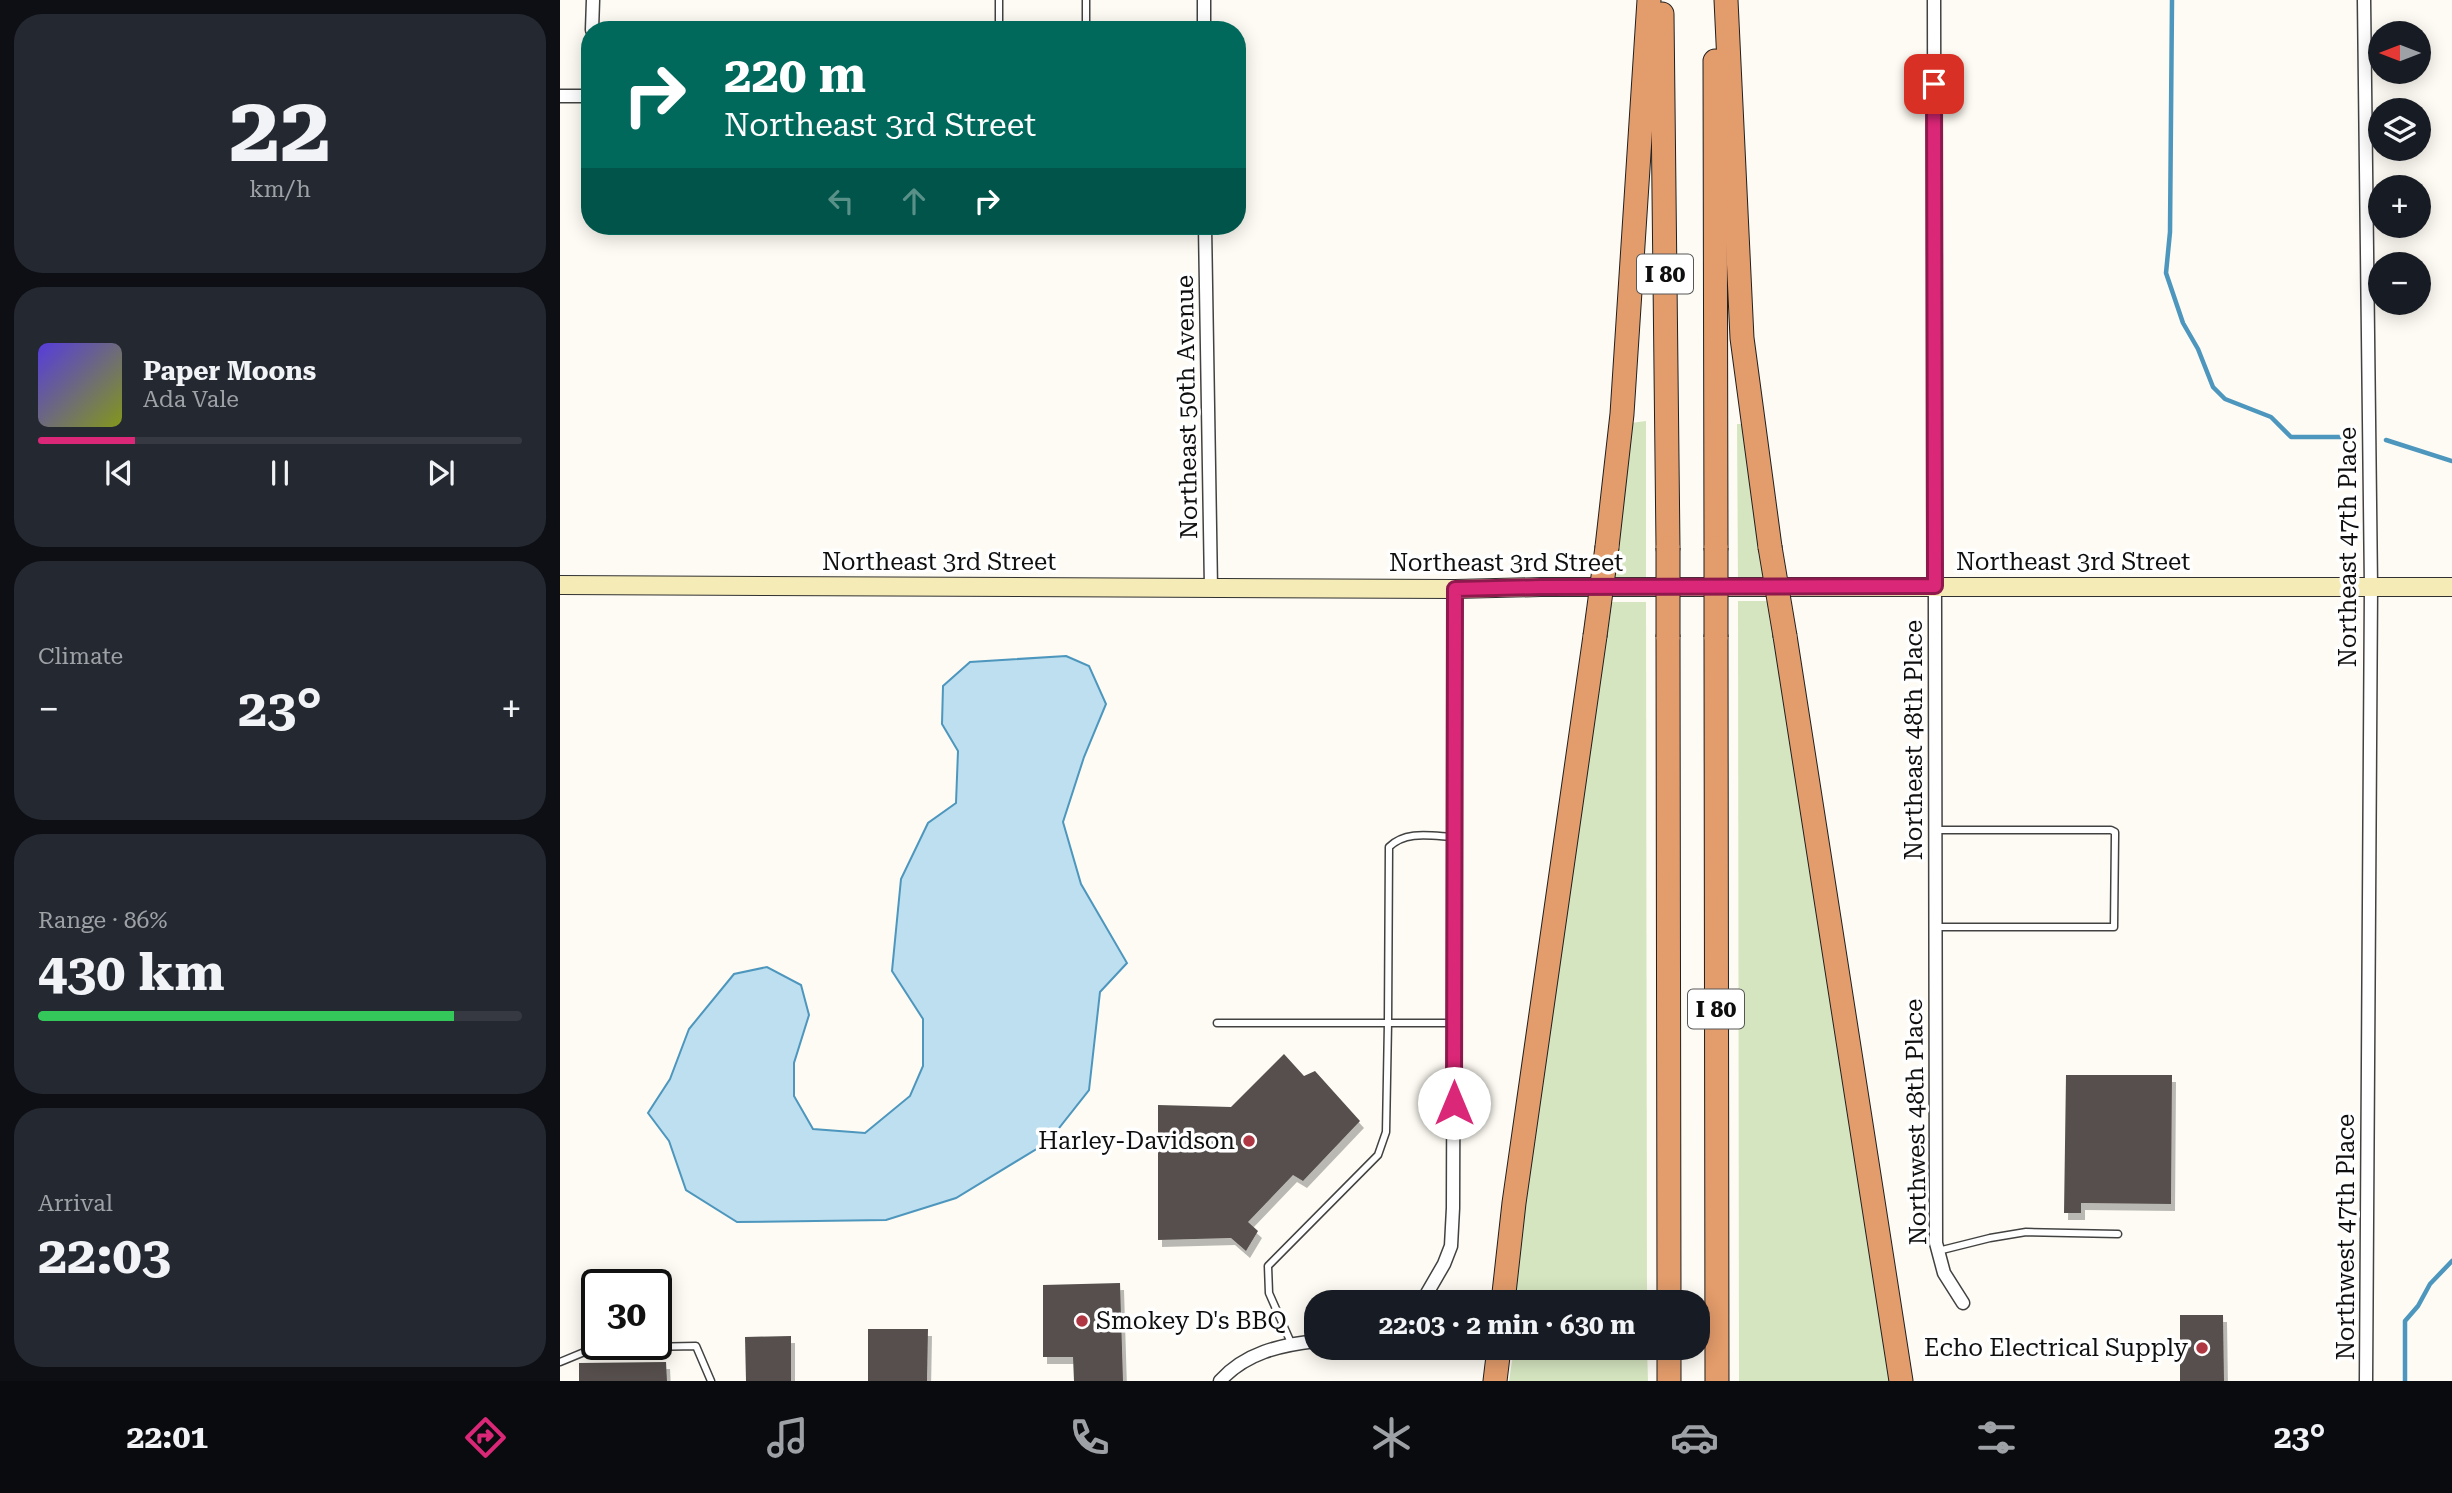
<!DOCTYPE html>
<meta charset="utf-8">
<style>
:root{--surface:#171b24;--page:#242831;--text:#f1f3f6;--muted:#9ea1a6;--line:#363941;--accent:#db2777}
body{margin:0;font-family:"Roboto Serif",serif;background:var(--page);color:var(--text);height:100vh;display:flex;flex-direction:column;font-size:26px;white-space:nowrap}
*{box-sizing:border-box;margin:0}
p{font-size:23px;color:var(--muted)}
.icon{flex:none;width:38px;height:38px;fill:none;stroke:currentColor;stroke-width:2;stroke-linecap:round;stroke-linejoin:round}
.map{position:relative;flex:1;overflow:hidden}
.details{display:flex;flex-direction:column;gap:14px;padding:14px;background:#0d0f14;width:560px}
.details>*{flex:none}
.hud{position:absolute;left:21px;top:21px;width:665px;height:214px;border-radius:28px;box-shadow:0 4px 18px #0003;background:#00695c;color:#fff;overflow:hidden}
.needle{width:46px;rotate:270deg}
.controls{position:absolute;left:1808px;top:21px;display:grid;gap:14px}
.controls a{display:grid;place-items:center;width:63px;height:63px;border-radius:50%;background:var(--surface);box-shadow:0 4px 18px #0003;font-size:35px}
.speed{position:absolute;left:21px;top:1269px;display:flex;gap:14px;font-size:35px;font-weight:700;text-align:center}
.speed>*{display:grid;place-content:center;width:91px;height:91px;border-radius:50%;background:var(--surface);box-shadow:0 4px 18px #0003;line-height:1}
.speed .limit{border:4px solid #111;border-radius:10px;background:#fff;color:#111}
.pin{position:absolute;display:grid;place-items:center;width:60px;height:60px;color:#fff;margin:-30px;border-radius:14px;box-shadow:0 4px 10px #0006}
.me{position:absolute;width:77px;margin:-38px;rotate:0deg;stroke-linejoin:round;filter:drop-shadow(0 0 5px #0008)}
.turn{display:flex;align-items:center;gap:24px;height:147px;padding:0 28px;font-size:32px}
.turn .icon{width:91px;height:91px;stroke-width:2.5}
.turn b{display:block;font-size:49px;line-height:60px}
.lanes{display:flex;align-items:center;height:66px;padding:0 28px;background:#0003;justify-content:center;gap:35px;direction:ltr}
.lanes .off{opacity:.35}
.big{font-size:52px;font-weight:700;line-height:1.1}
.details .widget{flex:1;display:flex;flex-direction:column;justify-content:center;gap:10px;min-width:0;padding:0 24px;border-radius:28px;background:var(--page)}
.details .dial{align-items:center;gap:0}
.dial b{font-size:91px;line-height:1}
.song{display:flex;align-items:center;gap:21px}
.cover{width:84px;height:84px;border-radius:10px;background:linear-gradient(135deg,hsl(250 70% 55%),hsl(70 70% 35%))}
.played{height:7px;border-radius:4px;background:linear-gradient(90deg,var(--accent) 20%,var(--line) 20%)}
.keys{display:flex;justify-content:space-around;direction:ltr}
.heat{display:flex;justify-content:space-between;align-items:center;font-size:38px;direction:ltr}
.charge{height:10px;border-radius:5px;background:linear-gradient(90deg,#34c759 86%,var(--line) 0)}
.trip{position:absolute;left:744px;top:1290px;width:406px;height:70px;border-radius:28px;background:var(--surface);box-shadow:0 4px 18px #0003;font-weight:700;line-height:70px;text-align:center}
.tabs{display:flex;height:112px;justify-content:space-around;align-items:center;background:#090b0e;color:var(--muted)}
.tabs .icon{width:49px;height:49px}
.tabs .selected{color:var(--accent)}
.tabs b{font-size:32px;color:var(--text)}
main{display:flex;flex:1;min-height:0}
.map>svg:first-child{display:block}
.green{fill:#d5e5c0}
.water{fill:#bddfef;stroke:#4d96bd;stroke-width:2}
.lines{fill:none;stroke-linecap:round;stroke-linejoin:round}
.stream{stroke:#4d96bd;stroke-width:4.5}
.building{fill:#56504d;filter:url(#shadow)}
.lane-casing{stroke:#424242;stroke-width:9}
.street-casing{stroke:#424242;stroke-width:15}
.secondary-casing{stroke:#313131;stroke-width:20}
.highway-casing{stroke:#202020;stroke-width:25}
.lane{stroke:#fff;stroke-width:6}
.street{stroke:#fff;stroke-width:12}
.secondary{stroke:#f5ebb6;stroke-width:18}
.highway{stroke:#e39c6b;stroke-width:23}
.highway-bridge-casing{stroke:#202020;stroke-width:25;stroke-linecap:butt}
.highway-bridge{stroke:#e39c6b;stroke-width:23}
.route-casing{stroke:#8e194d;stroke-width:18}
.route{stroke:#db2777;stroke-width:12}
.poi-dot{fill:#af3743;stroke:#fff;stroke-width:2.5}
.labels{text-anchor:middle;stroke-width:7;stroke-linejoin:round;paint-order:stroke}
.shield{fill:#fff;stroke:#575757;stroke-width:2}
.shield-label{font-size:23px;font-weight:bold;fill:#0f0f0f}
.street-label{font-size:24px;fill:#0f0f0f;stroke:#fff}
.poi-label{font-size:24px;fill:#0f0f0f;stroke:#fff;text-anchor:end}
</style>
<main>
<section class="details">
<div class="widget dial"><b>22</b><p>km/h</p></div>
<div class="widget">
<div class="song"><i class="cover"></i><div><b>Paper Moons</b><p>Ada Vale</p></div></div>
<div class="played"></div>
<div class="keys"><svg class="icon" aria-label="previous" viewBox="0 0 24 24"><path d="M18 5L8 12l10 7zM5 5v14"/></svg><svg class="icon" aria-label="pause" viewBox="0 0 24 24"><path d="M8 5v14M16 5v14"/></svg><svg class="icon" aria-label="next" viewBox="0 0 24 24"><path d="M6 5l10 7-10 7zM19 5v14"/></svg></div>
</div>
<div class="widget"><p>Climate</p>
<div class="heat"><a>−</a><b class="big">23°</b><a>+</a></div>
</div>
<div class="widget"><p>Range · 86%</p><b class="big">430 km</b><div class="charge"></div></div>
<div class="widget"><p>Arrival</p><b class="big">22:03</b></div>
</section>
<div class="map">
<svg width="1892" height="1381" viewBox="0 0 1892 1381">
<defs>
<filter id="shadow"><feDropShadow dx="4" dy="7" stdDeviation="0" flood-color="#0004"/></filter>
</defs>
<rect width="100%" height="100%" fill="#fdfbf3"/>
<g class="green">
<path d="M1086 421V577H1053L1071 423Z"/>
<path d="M1177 424H1183L1205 580H1178Z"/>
<path d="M1178 601H1209L1333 1381H1179Z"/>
<path d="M1049 602H1086L1087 1302H956L964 1183Z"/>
<path d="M954 1348H1087L1088 1381H949Z"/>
</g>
<path class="water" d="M506 656 529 666 546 704 524 757 503 822 521 884 567 963 540 992 529 1090 488 1142 396 1198 326 1220 177 1222 126 1190 109 1141 88 1113 110 1079 129 1029 174 974 207 967 241 985 249 1015 234 1063V1096L253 1129 305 1133 350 1096 363 1066V1019L332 971 341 879 368 823 396 803 398 751 382 724 383 686 410 662Z"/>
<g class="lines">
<g class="stream">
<path d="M1612 0 1610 232 1606 273 1623 323 1638 349 1653 387 1665 399 1711 417 1731 437H1794"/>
<path d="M1826 440 1892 461"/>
<path d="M1845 1381V1321L1858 1306 1870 1284 1892 1261"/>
</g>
</g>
<g class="building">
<path d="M724 1054 744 1076 755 1071 800 1121 743 1181 733 1175 688 1222 698 1231 686 1251 671 1238 598 1240V1105L671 1107Z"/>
<path d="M1506 1075H1612L1611 1204 1521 1203V1213H1504Z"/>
<path d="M560 1283 563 1381H514L513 1357H483V1285Z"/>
<path d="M1620 1315H1663L1664 1381H1620Z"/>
<path d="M308 1329H368L367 1381H308Z"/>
<path d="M231 1336V1381H186L185 1337Z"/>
<path d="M106 1362 107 1381H19V1363Z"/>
</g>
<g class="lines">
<g class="lane-casing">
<g id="lane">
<path d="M439 0V30"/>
<path d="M526 0V30"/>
<path d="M1375 830H1551L1555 832V836L1554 927H1375"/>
<path d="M657 1023H828L829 847C846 830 872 836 894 837"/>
<path d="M1378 1251 1430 1238 1466 1232 1558 1234"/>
<path d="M732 1345 709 1293 708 1266 818 1155 826 1132 828 1023H893"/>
<path d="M0 1362 34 1348 136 1346 151 1381"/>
</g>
</g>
<g class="street-casing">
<g id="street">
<path d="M1374 0 1376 1243 1384 1273 1403 1303"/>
<path d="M1804 0 1811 587 1806 1381"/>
<path d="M32 30 33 0"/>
<path d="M644 30V0"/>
<path d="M0 96H30"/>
<path d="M645 226 651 588"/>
<path d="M862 1302 884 1264 891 1246 893 1208 895 589"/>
<path d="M660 1381C685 1353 720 1345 756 1341"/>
</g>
</g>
<g class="secondary-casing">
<path id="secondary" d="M0 585 895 589 981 587H1892"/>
</g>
<g class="highway-casing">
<g id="highway">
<path d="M1166 0 1182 338 1210 547"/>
<path d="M1102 14 1108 548"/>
<path d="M1155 61 1156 548"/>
<path d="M1047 547 1062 414 1089 0"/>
<path d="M1225 636 1341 1381"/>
<path d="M1108 637 1109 1302"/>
<path d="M1156 637 1157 1381"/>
<path d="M943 1302 954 1203 1035 636"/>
<path d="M1109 1348V1381"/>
<path d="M935 1381 939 1348"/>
</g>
</g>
<use href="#lane" class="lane"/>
<use href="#street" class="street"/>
<use href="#secondary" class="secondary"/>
<use href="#highway" class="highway"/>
<g class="highway-bridge-casing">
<g id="highway-bridge">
<path d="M1210 547 1225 636"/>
<path d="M1108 548V637"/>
<path d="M1156 548V637"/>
<path d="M1035 636 1047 547"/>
</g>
</g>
<use href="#highway-bridge" class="highway-bridge"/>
</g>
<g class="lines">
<g class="route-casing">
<path id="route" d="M894 1103 895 589 981 587 1375 586 1374 84"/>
</g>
<use href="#route" class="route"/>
</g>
<g class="poi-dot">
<circle cx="689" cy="1141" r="7"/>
<circle cx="522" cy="1321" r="7"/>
<circle cx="1642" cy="1348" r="7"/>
</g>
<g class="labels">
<g class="shield">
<rect x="1077" y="254.5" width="56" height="39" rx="5"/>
<rect x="1128" y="989.5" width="56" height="39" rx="5"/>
</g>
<g class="shield-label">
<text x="1105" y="282">I 80</text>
<text x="1156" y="1017">I 80</text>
</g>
<g class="street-label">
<text transform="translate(627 407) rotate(-91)" y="8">Northeast 50th Avenue</text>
<text transform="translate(1788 547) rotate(-90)" y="8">Northeast 47th Place</text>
<text x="379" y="570">Northeast 3rd Street</text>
<text x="1513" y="570">Northeast 3rd Street</text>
<text x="946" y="571">Northeast 3rd Street</text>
<text transform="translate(1354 740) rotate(-90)" y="8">Northeast 48th Place</text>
<text transform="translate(1356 1122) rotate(-91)" y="8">Northwest 48th Place</text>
<text transform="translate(1786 1237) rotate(-90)" y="8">Northwest 47th Place</text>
</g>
<g class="poi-label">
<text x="675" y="1149">Harley-Davidson</text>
<text x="536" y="1329" text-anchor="start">Smokey D's BBQ</text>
<text x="1628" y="1356">Echo Electrical Supply</text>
</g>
</g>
</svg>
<div class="controls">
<a><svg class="needle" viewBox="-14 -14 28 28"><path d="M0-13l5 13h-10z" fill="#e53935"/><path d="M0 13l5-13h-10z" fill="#9ea1a6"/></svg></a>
<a><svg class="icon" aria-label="layers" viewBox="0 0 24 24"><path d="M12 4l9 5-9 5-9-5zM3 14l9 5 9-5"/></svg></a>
<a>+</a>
<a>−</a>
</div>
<div class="speed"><div class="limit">30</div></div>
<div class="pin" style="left:1374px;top:84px;background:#d93025"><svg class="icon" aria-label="arrive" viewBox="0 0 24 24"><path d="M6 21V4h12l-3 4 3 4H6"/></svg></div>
<svg class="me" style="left:894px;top:1103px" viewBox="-20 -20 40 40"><circle r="19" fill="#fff"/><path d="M0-13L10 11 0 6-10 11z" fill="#db2777"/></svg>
<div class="trip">22:03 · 2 min · 630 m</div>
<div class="hud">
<div class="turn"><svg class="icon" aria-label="right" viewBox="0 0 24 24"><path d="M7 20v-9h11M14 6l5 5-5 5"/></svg><div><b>220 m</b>Northeast 3rd Street</div></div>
<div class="lanes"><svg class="icon off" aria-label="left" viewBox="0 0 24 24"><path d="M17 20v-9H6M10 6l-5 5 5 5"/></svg><svg class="icon off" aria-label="ahead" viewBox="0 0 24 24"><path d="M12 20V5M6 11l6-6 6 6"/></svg><svg class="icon" aria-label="right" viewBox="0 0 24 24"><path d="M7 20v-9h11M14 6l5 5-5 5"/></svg></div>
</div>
</div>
</main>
<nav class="tabs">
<b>22:01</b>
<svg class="icon selected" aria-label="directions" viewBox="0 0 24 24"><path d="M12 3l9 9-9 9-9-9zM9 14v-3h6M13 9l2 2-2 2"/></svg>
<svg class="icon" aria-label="music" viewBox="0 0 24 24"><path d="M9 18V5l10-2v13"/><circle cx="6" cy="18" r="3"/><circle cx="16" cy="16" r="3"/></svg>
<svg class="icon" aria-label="phone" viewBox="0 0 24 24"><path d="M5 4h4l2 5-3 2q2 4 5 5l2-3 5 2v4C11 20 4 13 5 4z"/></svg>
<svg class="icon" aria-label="climate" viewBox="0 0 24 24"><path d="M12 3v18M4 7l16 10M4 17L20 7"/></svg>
<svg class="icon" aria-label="car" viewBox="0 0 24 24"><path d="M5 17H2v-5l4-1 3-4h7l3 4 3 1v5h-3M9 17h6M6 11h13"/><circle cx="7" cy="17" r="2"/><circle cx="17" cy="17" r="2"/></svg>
<svg class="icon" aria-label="filters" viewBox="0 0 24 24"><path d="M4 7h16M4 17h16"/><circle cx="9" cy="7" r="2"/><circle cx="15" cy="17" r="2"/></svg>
<b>23°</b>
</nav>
